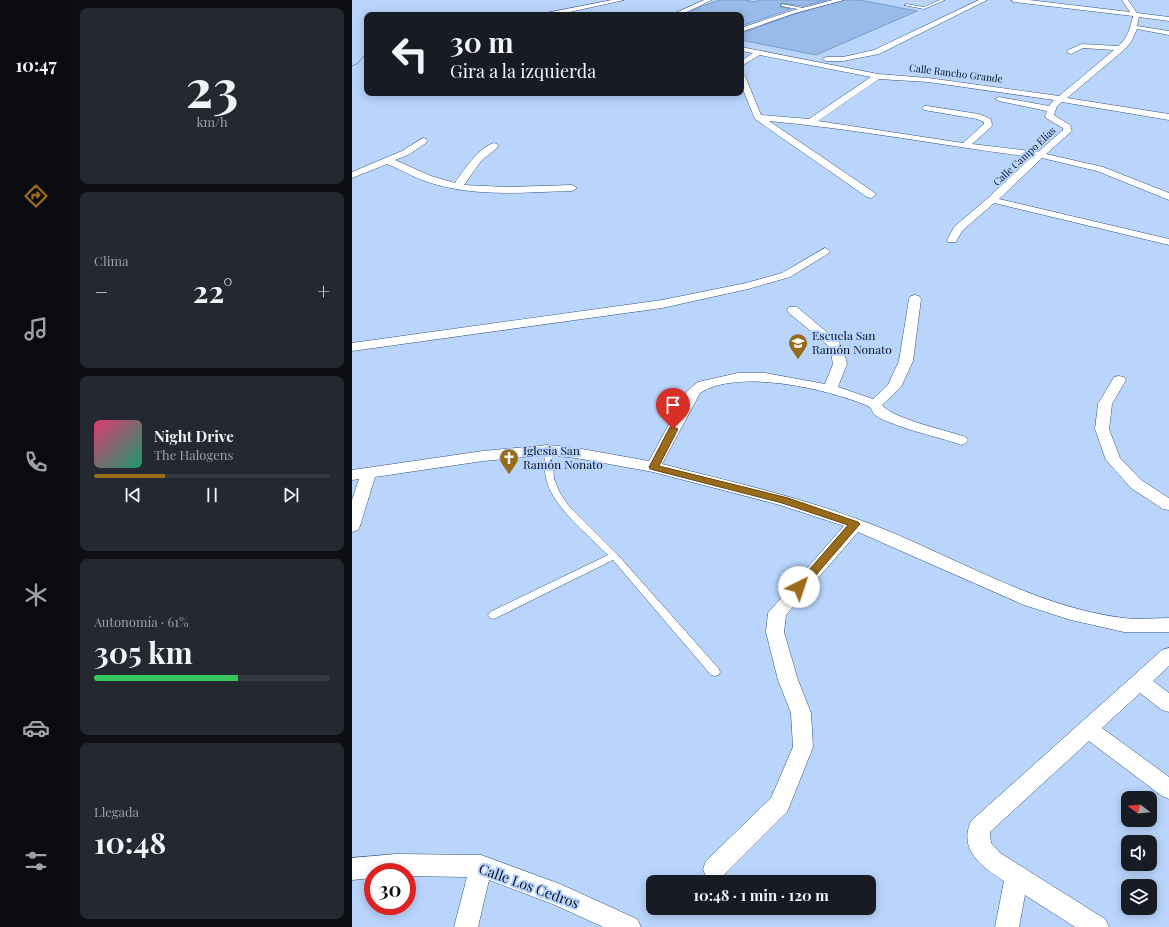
<!DOCTYPE html>
<html lang="es">
<meta charset="utf-8">
<style>
:root{--surface:#171b24;--page:#242831;--text:#f1f3f6;--muted:#9ea1a6;--line:#363941;--accent:#996b1b}
body{margin:0;font-family:"Playfair Display",serif;background:var(--page);color:var(--text);height:100vh;display:flex;flex-direction:column;font-size:15px;white-space:nowrap}
*{box-sizing:border-box;margin:0}
p{font-size:13px;color:var(--muted)}
.icon{flex:none;width:22px;height:22px;fill:none;stroke:currentColor;stroke-width:2;stroke-linecap:round;stroke-linejoin:round}
.map{position:relative;flex:1;overflow:hidden}
.side{display:flex;flex-direction:column;gap:8px;padding:8px;background:#0d0f14;width:280px}
.side>*{flex:none}
.banner{position:absolute;left:12px;top:12px;width:380px;height:84px;border-radius:8px;box-shadow:0 2px 10px #0003;background:#171b24;color:var(--text);overflow:hidden}
.needle{width:26px;rotate:286deg}
.controls{position:absolute;left:769px;top:791px;display:grid;gap:8px}
.controls a{display:grid;place-items:center;width:36px;height:36px;border-radius:8px;background:var(--surface);box-shadow:0 2px 10px #0003;font-size:20px}
.speed{position:absolute;left:12px;top:863px;display:flex;gap:8px;font-size:20px;font-weight:700;text-align:center}
.speed>*{display:grid;place-content:center;width:52px;height:52px;border-radius:50%;background:var(--surface);box-shadow:0 2px 10px #0003;line-height:1}
.speed .limit{border:6px solid #d22;background:#fff;color:#111}
.pin{position:absolute;display:grid;place-items:center;width:34px;height:34px;color:#fff;margin:-41px -17px;border-radius:50% 50% 50% 0;rotate:-45deg;box-shadow:0 0 4px #0007}
.pin .icon{rotate:45deg}
.me{position:absolute;width:44px;margin:-22px;rotate:41deg;stroke-linejoin:round;filter:drop-shadow(0 0 3px #0008)}
.turn{display:flex;align-items:center;gap:14px;height:84px;padding:0 20px;font-size:18px}
.turn .icon{width:52px;height:52px;stroke-width:2.5}
.turn b{display:block;font-size:28px;line-height:34px}
.big{font-size:30px;font-weight:700;line-height:1.1}
.side .widget{flex:1;display:flex;flex-direction:column;justify-content:center;gap:6px;min-width:0;padding:0 14px;border-radius:8px;background:var(--page)}
.side .dial{align-items:center;gap:0}
.dial b{font-size:52px;line-height:1}
.song{display:flex;align-items:center;gap:12px}
.cover{width:48px;height:48px;border-radius:6px;background:linear-gradient(135deg,hsl(340 70% 55%),hsl(160 70% 35%))}
.played{height:4px;border-radius:2px;background:linear-gradient(90deg,var(--accent) 30%,var(--line) 30%)}
.keys{display:flex;justify-content:space-around;direction:ltr}
.heat{display:flex;justify-content:space-between;align-items:center;font-size:22px;direction:ltr}
.charge{height:6px;border-radius:3px;background:linear-gradient(90deg,#34c759 61%,var(--line) 0)}
.trip{position:absolute;left:294px;top:875px;width:230px;height:40px;border-radius:8px;background:var(--surface);box-shadow:0 2px 10px #0003;font-weight:700;line-height:40px;text-align:center}
main{display:flex;flex:1;min-height:0}
.menu{display:flex;flex-direction:column;width:72px;justify-content:space-around;align-items:center;background:#090b0e;color:var(--muted)}
.menu .icon{width:28px;height:28px}
.menu .selected{color:var(--accent)}
.menu b{font-size:18px;color:var(--text)}
.map>svg:first-child{display:block}
.building{fill:#99bbea;stroke:#7a9cc9}
.lines{fill:none;stroke-linecap:round;stroke-linejoin:round}
.lane-casing{stroke:#36547d;stroke-width:1}
.street-casing{stroke:#36547d;stroke-width:1}
.path{stroke:#5a6d88;stroke-width:1;stroke-dasharray:1.5 1;stroke-linecap:butt}
.lane{fill:#fff;fill-rule:evenodd}
.street{fill:#fff;fill-rule:evenodd}
.route{fill:#996b1b;stroke:#634612}
.labels{text-anchor:middle;stroke-width:4;stroke-linejoin:round;paint-order:stroke}
.far-street-label{font-size:10px;fill:#051020;stroke:#b9d5fc}
.poi-label{font-size:12px;fill:#051020;stroke:#b9d5fc;text-anchor:start}
.near-street-label{font-size:14px;fill:#051020;stroke:#b9d5fc}
</style>
<main>
<nav class="menu">
<b>10:47</b>
<svg class="icon selected" aria-label="directions" viewBox="0 0 24 24"><path d="M12 3l9 9-9 9-9-9zM9 14v-3h6M13 9l2 2-2 2"/></svg>
<svg class="icon" aria-label="music" viewBox="0 0 24 24"><path d="M9 18V5l10-2v13"/><circle cx="6" cy="18" r="3"/><circle cx="16" cy="16" r="3"/></svg>
<svg class="icon" aria-label="phone" viewBox="0 0 24 24"><path d="M5 4h4l2 5-3 2q2 4 5 5l2-3 5 2v4C11 20 4 13 5 4z"/></svg>
<svg class="icon" aria-label="climate" viewBox="0 0 24 24"><path d="M12 3v18M4 7l16 10M4 17L20 7"/></svg>
<svg class="icon" aria-label="car" viewBox="0 0 24 24"><path d="M5 17H2v-5l4-1 3-4h7l3 4 3 1v5h-3M9 17h6M6 11h13"/><circle cx="7" cy="17" r="2"/><circle cx="17" cy="17" r="2"/></svg>
<svg class="icon" aria-label="filters" viewBox="0 0 24 24"><path d="M4 7h16M4 17h16"/><circle cx="9" cy="7" r="2"/><circle cx="15" cy="17" r="2"/></svg>
</nav>
<section class="side">
<div class="widget dial"><b>23</b><p>km/h</p></div>
<div class="widget"><p>Clima</p>
<div class="heat"><a>−</a><b class="big">22°</b><a>+</a></div>
</div>
<div class="widget">
<div class="song"><i class="cover"></i><div><b>Night Drive</b><p>The Halogens</p></div></div>
<div class="played"></div>
<div class="keys"><svg class="icon" aria-label="previous" viewBox="0 0 24 24"><path d="M18 5L8 12l10 7zM5 5v14"/></svg><svg class="icon" aria-label="pause" viewBox="0 0 24 24"><path d="M8 5v14M16 5v14"/></svg><svg class="icon" aria-label="next" viewBox="0 0 24 24"><path d="M6 5l10 7-10 7zM19 5v14"/></svg></div>
</div>
<div class="widget"><p>Autonomía · 61%</p><b class="big">305 km</b><div class="charge"></div></div>
<div class="widget"><p>Llegada</p><b class="big">10:48</b></div>
</section>
<div class="map">
<svg width="817" height="927" viewBox="0 0 817 927">
<rect width="100%" height="100%" fill="#b9d5fc"/>
<g class="building">
<path d="M368 0H394L402 2 407 0H475L451 6 429 3 428 5 429 7 439 9 389 26V15H333L348 7Z"/>
<path d="M493 0H508L565 11 464 55 389 40V33L443 14Z"/>
</g>
<g class="lines">
<g class="lane-casing">
<g id="lane">
<path d="M588 0H593L572 9 552 5 554 4 572 7Z"/>
<path d="M430 4 451 8 453 9 451 10 429 6Z"/>
<path d="M193 448H199L200 450 202 479 208 493 216 505 265 554 367 669 368 672 367 675 363 676 359 675 261 560 144 618 141 619 138 618 136 615 138 612 256 555C237 536 199 505 194 478 192 469 193 459 192 450Z"/>
</g>
</g>
<g class="street-casing">
<g id="street">
<path d="M260 0H272L204 15H191L194 13Z"/>
<path d="M352 0H360L328 15H319Z"/>
<path d="M481 0H492L443 13 389 32V28L439 11Z"/>
<path d="M627 0H635L527 54 491 61H474L470 59 474 57H491L522 50Z"/>
<path d="M659 0H677L778 12 770 0H776L785 13 817 17V21L787 17 785 26 817 31V35L785 29 779 42 772 50 715 98 817 114V120L710 102 705 106 702 115 718 125 720 131 694 154 751 167 817 193V200L745 171 690 158 647 199 817 239V245L642 203 610 231 604 242H596L595 240 602 227 636 198 680 157C592 146 505 129 417 121L523 193 524 195 519 198 515 197 403 119 389 85V74L393 76 409 115 457 119 519 77 408 55 389 66V61L401 53 389 51V47L526 74 576 78 707 96 762 50 731 48 719 54 715 52 716 50 730 44 766 46C776 38 778 28 781 16L662 2ZM527 79 576 82 702 100 697 106 647 97 643 99 647 101 695 111 693 116 694 118 711 128V130L686 152 620 144 639 127 640 125 639 119 627 114 575 106H572L571 108 572 110 625 119 632 122V124L611 143 466 121Z"/>
<path d="M71 138 74 139 75 141 74 143 56 155 43 160 79 176 103 183C111 171 127 147 142 143L145 144 146 146 145 148 129 161 112 185 154 187 220 185 225 188 220 191C175 192 130 197 86 185 68 181 52 171 35 164L0 178V172L50 151Z"/>
<path d="M473 248 478 251 477 253 438 277 396 289 310 308 0 351V343L310 300 394 283 430 273Z"/>
<path d="M563 295 567 296 569 299 561 361 549 387 530 405C539 418 596 431 614 437L616 440 614 443 609 445 604 443C582 436 558 431 537 422 533 421 527 418 523 415 520 412 520 408 516 406 476 389 385 368 348 393L310 464C376 481 444 496 508 520 594 551 680 607 772 618 786 620 802 618 817 618V632H772L719 620 672 605 506 532 434 615 432 632 446 680 459 713 461 747 438 805 435 812 370 877 362 880 354 877 351 869 354 861 419 798 441 747 439 713 426 680 414 632 416 613 492 526 428 505 301 472 224 458 196 455 131 461 23 477 8 526 6 530 0 532V500L7 479 0 480V470L131 451 196 445 224 448 297 461 335 391 346 382 386 373H413L473 384 481 364 478 347 437 313 435 310 437 307H445L490 345 495 364 486 387 521 399 536 385 547 361 557 299 559 296Z"/>
<path d="M767 376 772 377 774 380 760 404 757 429 768 458 789 480 817 498V510L811 509 779 488 754 460 743 429 746 404 762 377Z"/>
<path d="M817 648V666L801 681 817 693V712L810 710 788 693 750 728 817 777V799L810 796 737 741 638 832 639 843 648 853 753 919 757 927H723L673 895 667 927H643L652 881C630 867 606 850 619 821L810 650Z"/>
<path d="M44 854 129 855 208 884 285 919 289 927H251L203 905 137 880 126 927H102L115 877 55 876V872H21V878L0 880V858Z"/>
</g>
</g>
<path class="path" d="M0 66 5 64 15 53"/>
<use href="#lane" class="lane"/>
<use href="#street" class="street"/>
</g>
<path class="route" d="M318 427H321L326 429 307 466 436 498 506 522 508 524 451 590H444L442 587 444 585 496 525 430 503 298 469 297 467Z"/>
<defs>
<g id="school-pin" transform="scale(1)"><path d="M0 17L-7.5 6A9.5 9.5 0 1 1 7.5 6Z" fill="#996b1b" stroke="#b9d5fc"/><path d="M0-5L7-2L0 1L-7-2ZM-4 1L0 2.5L4 1V4Q0 6-4 4Z" fill="#fff"/></g>
<g id="church-pin" transform="scale(1)"><path d="M0 17L-7.5 6A9.5 9.5 0 1 1 7.5 6Z" fill="#996b1b" stroke="#b9d5fc"/><path d="M-1.2-6h2.4v3.5h3.3v2.4h-3.3V6h-2.4V-.1h-3.3v-2.4h3.3Z" fill="#fff"/></g>
</defs>
<g fill-rule="evenodd">
<use href="#school-pin" x="446" y="343"/>
<use href="#church-pin" x="157" y="458"/>
</g>
<g class="labels">
<g class="far-street-label">
<text transform="translate(604 73) rotate(7)" y="4">Calle Rancho Grande</text>
<text transform="translate(672 156) rotate(-43)" y="4">Calle Campo Elías</text>
</g>
<g class="poi-label">
<text x="460" y="340">Escuela San<tspan x="460" dy="14">Ramón Nonato</tspan></text>
<text x="171" y="455">Iglesia San<tspan x="171" dy="14">Ramón Nonato</tspan></text>
</g>
<g class="near-street-label">
<text transform="translate(177 886) rotate(20)" y="5">Calle Los Cedros</text>
</g>
</g>
</svg>
<div class="controls">
<a><svg class="needle" viewBox="-14 -14 28 28"><path d="M0-13l5 13h-10z" fill="#e53935"/><path d="M0 13l5-13h-10z" fill="#9ea1a6"/></svg></a>
<a><svg class="icon" aria-label="sound" viewBox="0 0 24 24"><path d="M4 9h4l5-4v14l-5-4H4zM17 9q2 3 0 6"/></svg></a>
<a><svg class="icon" aria-label="layers" viewBox="0 0 24 24"><path d="M12 4l9 5-9 5-9-5zM3 14l9 5 9-5"/></svg></a>
</div>
<div class="speed"><div class="limit">30</div></div>
<div class="pin" style="left:321px;top:429px;background:#d93025"><svg class="icon" aria-label="arrive" viewBox="0 0 24 24"><path d="M6 21V4h12l-3 4 3 4H6"/></svg></div>
<svg class="me" style="left:447px;top:587px" viewBox="-20 -20 40 40"><circle r="19" fill="#fff"/><path d="M0-13L10 11 0 6-10 11z" fill="#996b1b"/></svg>
<div class="trip">10:48 · 1 min · 120 m</div>
<div class="banner">
<div class="turn"><svg class="icon" aria-label="left" viewBox="0 0 24 24"><path d="M17 20v-9H6M10 6l-5 5 5 5"/></svg><div><b>30 m</b>Gira a la izquierda</div></div>
</div>
</div>
</main>
